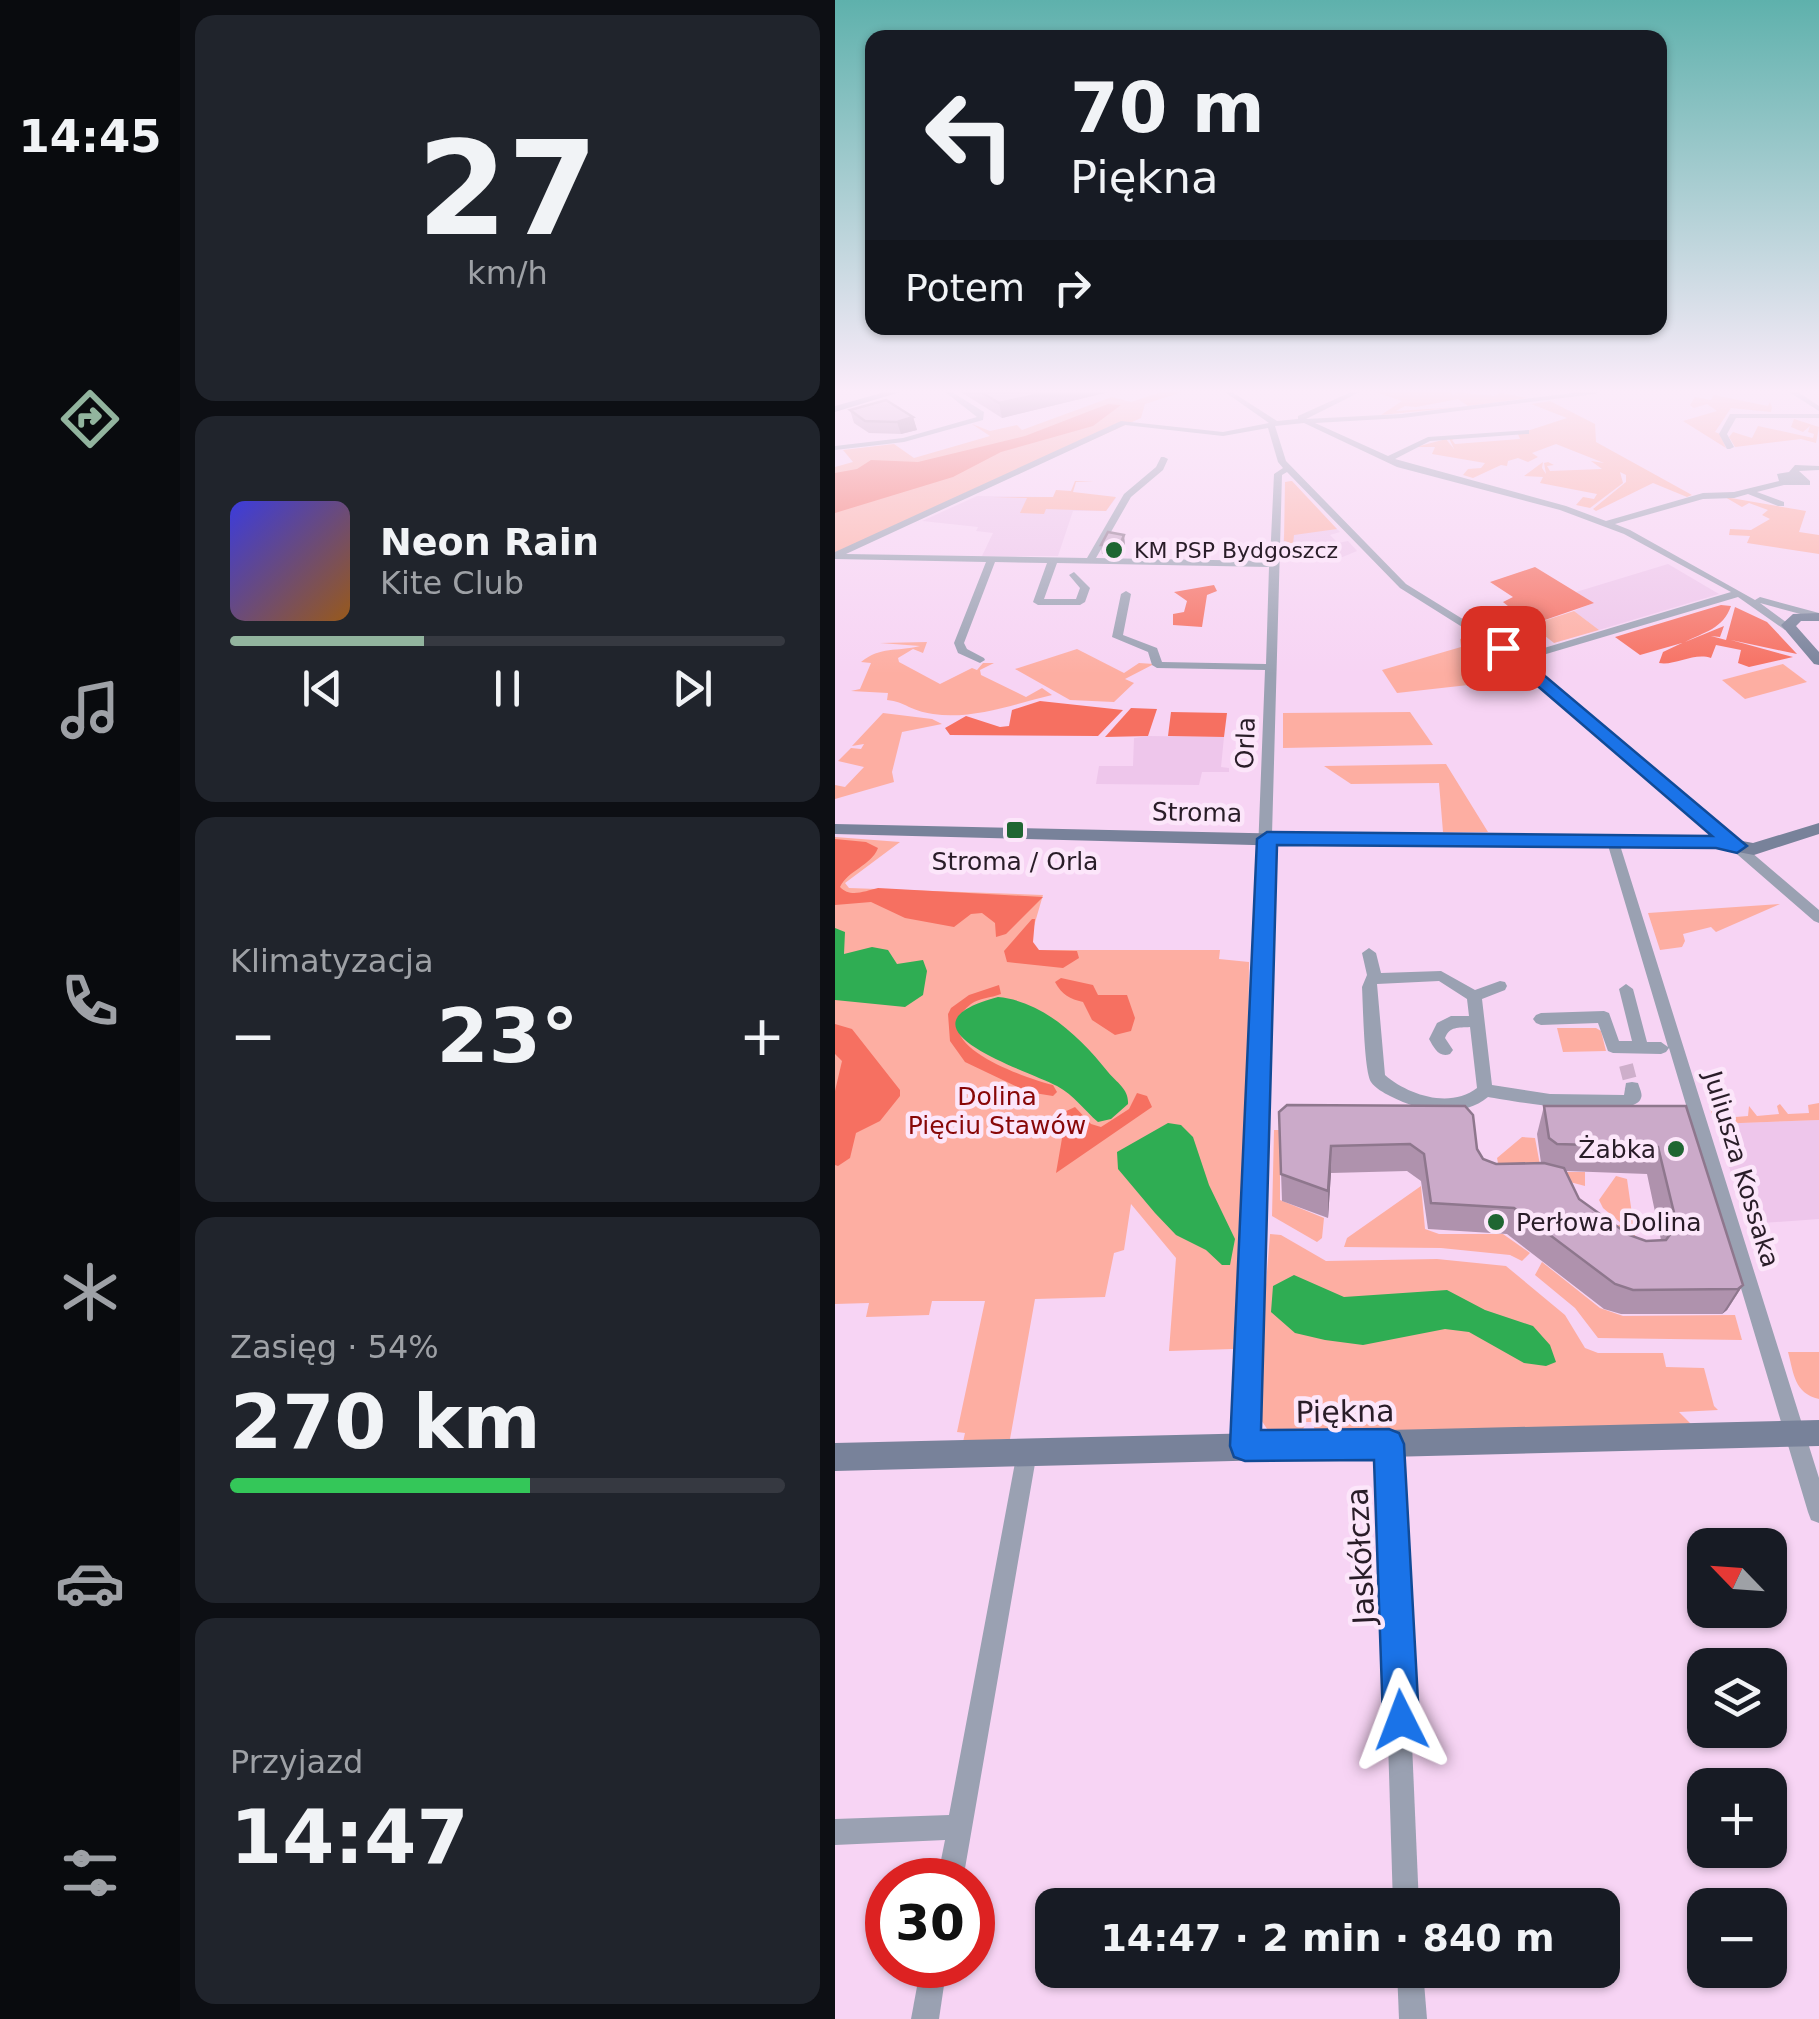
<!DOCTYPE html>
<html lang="pl">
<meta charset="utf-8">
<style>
:root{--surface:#171b24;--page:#20242c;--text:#f1f3f6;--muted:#9ea1a6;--line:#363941;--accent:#92b49e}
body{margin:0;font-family:"DejaVu Sans",sans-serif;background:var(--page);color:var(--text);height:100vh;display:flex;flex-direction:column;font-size:38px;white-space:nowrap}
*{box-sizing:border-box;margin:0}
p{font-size:32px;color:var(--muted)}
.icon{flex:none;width:55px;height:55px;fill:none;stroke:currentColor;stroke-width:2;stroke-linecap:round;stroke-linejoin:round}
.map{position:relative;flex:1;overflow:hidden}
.sheet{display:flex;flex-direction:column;gap:15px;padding:15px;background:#0d0f14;width:655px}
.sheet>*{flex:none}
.guide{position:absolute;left:30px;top:30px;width:802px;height:305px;border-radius:20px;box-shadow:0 2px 8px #0004;background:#171b24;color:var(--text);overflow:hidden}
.needle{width:65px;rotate:295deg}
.controls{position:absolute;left:852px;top:1528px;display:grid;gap:20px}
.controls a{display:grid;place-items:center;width:100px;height:100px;border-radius:20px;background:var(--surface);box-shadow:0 2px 8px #0004;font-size:50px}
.speed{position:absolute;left:30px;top:1858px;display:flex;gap:20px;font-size:50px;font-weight:700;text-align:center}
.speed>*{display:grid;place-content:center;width:130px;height:130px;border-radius:50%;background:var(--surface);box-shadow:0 2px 8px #0004;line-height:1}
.speed .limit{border:15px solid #d22;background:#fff;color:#111}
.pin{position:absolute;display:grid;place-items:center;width:85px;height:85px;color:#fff;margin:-42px;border-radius:20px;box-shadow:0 5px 15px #0006}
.me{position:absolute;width:110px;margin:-55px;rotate:357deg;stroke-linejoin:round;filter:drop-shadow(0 0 8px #0008)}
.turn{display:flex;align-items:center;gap:35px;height:210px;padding:0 40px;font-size:45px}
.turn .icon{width:130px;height:130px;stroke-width:2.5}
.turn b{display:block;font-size:70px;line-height:85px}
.then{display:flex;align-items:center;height:95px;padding:0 40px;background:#0003;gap:20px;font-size:38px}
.big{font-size:75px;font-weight:600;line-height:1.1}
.sheet .card{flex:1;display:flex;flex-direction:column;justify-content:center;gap:15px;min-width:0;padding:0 35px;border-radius:20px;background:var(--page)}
.sheet .dial{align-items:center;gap:0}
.dial b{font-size:130px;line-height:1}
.song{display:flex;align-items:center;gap:30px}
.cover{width:120px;height:120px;border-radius:15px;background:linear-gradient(135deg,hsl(240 70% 55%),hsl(30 70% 35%))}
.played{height:10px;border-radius:5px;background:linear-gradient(90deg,var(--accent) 35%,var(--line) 35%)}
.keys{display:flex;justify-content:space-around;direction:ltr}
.heat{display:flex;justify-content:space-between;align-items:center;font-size:55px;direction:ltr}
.charge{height:15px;border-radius:8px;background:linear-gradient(90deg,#34c759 54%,var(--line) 0)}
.trip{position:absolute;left:200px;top:1888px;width:585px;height:100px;border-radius:20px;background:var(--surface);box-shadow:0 2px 8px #0004;font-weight:600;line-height:100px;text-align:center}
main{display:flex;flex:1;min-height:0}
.tabs{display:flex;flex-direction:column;width:180px;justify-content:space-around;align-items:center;background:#090b0e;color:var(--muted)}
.tabs .icon{width:70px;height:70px}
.tabs .on{color:var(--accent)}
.tabs b{font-size:45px;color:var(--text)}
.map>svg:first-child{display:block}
.built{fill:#eec6eb}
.green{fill:#fdaea2}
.forest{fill:#f67061}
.water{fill:#2fad53}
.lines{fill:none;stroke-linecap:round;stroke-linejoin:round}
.street-tunnel{stroke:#ceafcb;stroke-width:14;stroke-dasharray:14 8;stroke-linecap:butt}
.street{fill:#9aa1b2;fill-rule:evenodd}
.secondary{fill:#78829a;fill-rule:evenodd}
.wall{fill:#af92ad;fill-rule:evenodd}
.shaded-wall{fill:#8e778d}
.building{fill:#cbaac9;stroke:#8e778d;stroke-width:2.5}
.route{fill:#1a73e8;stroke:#114b97;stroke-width:2.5}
.poi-dot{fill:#1f6632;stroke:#fce6fa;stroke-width:4}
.labels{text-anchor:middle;stroke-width:9;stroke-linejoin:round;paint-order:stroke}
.far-poi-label{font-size:22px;fill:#291d28;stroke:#fce6fa;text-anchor:start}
.street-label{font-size:25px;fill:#291d28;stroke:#fce6fa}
.poi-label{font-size:25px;fill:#291d28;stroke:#fce6fa}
.park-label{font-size:25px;fill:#880707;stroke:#fce6fa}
.near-street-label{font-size:30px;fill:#291d28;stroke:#fce6fa}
</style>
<main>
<nav class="tabs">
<b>14:45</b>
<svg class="icon on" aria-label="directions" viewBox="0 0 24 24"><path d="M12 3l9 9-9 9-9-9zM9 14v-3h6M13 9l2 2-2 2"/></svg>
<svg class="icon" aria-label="music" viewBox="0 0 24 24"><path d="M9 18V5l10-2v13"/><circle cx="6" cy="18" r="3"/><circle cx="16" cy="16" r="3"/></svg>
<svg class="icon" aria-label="phone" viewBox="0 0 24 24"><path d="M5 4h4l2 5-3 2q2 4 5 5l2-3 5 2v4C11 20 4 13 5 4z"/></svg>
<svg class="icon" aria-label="climate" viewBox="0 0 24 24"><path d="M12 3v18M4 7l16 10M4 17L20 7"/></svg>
<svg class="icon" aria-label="car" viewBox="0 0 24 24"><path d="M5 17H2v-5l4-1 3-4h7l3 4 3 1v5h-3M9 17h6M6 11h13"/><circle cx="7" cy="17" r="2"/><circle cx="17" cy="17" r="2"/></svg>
<svg class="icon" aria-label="filters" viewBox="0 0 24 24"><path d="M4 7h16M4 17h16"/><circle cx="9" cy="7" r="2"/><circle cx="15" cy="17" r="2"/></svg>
</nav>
<section class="sheet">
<div class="card dial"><b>27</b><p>km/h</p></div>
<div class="card">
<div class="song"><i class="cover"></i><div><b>Neon Rain</b><p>Kite Club</p></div></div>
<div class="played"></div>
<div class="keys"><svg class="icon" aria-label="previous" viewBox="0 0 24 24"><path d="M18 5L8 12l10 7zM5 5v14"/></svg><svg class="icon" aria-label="pause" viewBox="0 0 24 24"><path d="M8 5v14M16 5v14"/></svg><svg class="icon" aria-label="next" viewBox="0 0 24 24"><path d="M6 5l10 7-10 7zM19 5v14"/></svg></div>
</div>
<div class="card"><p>Klimatyzacja</p>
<div class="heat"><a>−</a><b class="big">23°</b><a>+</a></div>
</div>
<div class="card"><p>Zasięg · 54%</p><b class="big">270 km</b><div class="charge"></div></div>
<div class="card"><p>Przyjazd</p><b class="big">14:47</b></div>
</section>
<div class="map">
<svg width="984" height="2019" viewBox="0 0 984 2019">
<rect width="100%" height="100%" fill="#f7d4f4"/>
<g class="built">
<path d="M142 496 281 498 271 511H238L223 556H147L158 533 141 531 143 527 87 521Z"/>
<path d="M502 529 505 532 495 535 503 543 513 541 522 551 493 563 448 543 449 534Z"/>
<path d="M833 564 884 594 764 630 739 611 758 603 741 592Z"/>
<path d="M313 736 389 737 386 767 394 768V772H367L364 785 261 784 264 766H298L299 738Z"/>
<path d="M984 1120V1219L913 1224 880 1124Z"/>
</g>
<g class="green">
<path d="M326 392H347L310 404 306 418 0 556V467L18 462 8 450 59 444 79 458 155 436 137 424 155 431 182 425 187 430 277 397 296 402Z"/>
<path d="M540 392H617L618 397 620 392 659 396 664 393 661 392 692 398 633 406 623 399 581 407 570 406 561 411 625 407 546 415 567 401Z"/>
<path d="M879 395 933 406 935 402 937 407 936 412 896 408 880 432 885 434 891 448 848 421 882 411 872 404 859 408 855 405 860 397 876 400Z"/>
<path d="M715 401 760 424 761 442 857 495 852 497 818 483 761 511 758 509 791 482V475L785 472 788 483 755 508 741 505 748 497 759 499 762 494 705 483 708 477 689 476 708 462 707 468 711 474 709 463 713 462 719 465 712 466 715 471 767 469 756 461 769 463 721 444 697 453 703 457 693 462 683 458 673 461 672 466 666 465 638 478 628 475 633 469 646 468 650 463 597 454 600 447H581L611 439 619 449 614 438 622 437 617 440 620 444 685 439 683 434 732 418 696 404Z"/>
<path d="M959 419 984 427 981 443 966 439 900 447 894 437 898 432 917 438 923 426 978 438 979 434 973 432 975 426 968 432 956 427Z"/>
<path d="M240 481 259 482H241L238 492 281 497 271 511 211 509 209 514 185 513 192 498 158 497H218L221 490 236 491Z"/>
<path d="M456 481H457L502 529 459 535 458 544 449 541 450 482Z"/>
<path d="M890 497 971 511 964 532 984 535V554L912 543 915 536 894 535 895 529 916 530 935 519 927 515 933 510 914 503 907 507Z"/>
<path d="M739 611 764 630 719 643 696 625Z"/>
<path d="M635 637 695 678 562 693 547 670 626 647 625 639Z"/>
<path d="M92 642 88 653 78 649 63 658 64 662 105 684 137 668 142 670 148 663H159L145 670 146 675 191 697 207 688 217 695C179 704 137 720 98 714 75 711 71 702 52 700L53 693 16 691 25 689 36 663 26 662C46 646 61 652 85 646L45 643Z"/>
<path d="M242 649 289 673 304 663 319 664 290 679 299 683 279 702 235 700 180 669Z"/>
<path d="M948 664 972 682 910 699 887 680Z"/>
<path d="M575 712 598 745 448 748V713Z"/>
<path d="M48 713 97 719 107 724 67 732 57 772 59 782 0 799V785L10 787 29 767 3 761 16 748 26 749 29 744 17 746Z"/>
<path d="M611 764 653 832H608L604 783 516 784 489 766Z"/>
<path d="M0 837 65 842 10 883 14 888 208 895 192 950H385L384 959 414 962 413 1079 398 1349 334 1351 341 1258 296 1204 289 1250 279 1253 270 1297 200 1299 175 1439 128 1442 130 1433 122 1432 150 1301H97L94 1315 31 1317 34 1303 0 1304Z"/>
<path d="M945 904 881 932 876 927 848 934 850 941 847 947 825 950 813 913Z"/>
<path d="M722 1028H761L766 1031 771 1051 728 1052Z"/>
<path d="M984 1103V1120L880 1124 875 1108 884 1110 888 1118 913 1116 914 1106 922 1116 944 1114 942 1106 945 1104 953 1114 974 1113 973 1105Z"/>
<path d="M439 1130H445V1200L489 1218 487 1238 482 1242 437 1216Z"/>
<path d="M687 1137 700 1138 705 1165 716 1172H750V1186L663 1163 662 1158Z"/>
<path d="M781 1176 792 1179 801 1242 781 1226 787 1224 768 1208 764 1200Z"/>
<path d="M586 1186 590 1229 604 1234H668L695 1253 687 1261 675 1255 606 1248 509 1247 512 1238Z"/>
<path d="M435 1234 446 1235 491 1261 602 1259 671 1266 730 1315 750 1348 763 1353H828L831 1367 869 1368 879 1406 883 1410 844 1412 856 1424 480 1432 478 1422H471L467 1432H434L421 1412Z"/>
<path d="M707 1262 765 1308 788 1316 900 1315 907 1340 763 1338 740 1308 700 1275Z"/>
<path d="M953 1352H984V1399C959 1393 959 1374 953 1352Z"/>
</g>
<g class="forest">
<path d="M273 404 286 405 258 426 166 452 118 477 0 513V473L22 469 36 460 83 462 190 436Z"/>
<path d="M700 567 759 603 687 628 679 611 668 602 678 597 655 582Z"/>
<path d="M379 585 382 591 372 595 367 627 338 625V614L349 612 352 601 339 592Z"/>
<path d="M886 605 896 606C888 629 869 632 850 642L889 626 885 637 876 636 891 640 900 607 932 622 962 654 896 640 958 657 914 667 903 663 906 650 881 645 876 658C859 652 840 666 824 663L828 652 847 643 805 655 780 637Z"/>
<path d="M205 701 288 710 263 736 115 735 110 728 131 716 165 727 174 726 177 710Z"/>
<path d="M296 708 322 709 313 736 270 737Z"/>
<path d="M336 712 392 713 389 737 333 736Z"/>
<path d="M0 839 31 842 43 848C36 866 13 870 5 887 15 898 30 891 43 888L208 897 171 934 161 937 160 923 147 913 136 914 119 927 70 918 36 902 0 905Z"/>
<path d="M197 919H200L198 942 204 950 242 951 244 958 228 968 172 962 169 951Z"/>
<path d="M226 978 258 985 263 995H292L300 1018 296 1031 280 1035 257 1020 248 1002C235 999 227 995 220 982Z"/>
<path d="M164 985 166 994C156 998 144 998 136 1004 86 1043 191 1078 218 1085L222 1092 218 1096 193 1092 130 1062 115 1041 113 1014 116 1008 134 995Z"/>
<path d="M0 1024 17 1029 65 1090V1096L45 1121 21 1133 15 1158 3 1166 0 1165V1091L7 1061 0 1054Z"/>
<path d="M302 1093 312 1096 317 1107 221 1173 230 1121 227 1113 240 1107 256 1124 266 1127 294 1109Z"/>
</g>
<g class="water">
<path d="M0 928 10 932 9 954 37 947 53 950 62 964 88 960 92 971 88 995 70 1007 0 1000Z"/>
<path d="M163 997C208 1001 246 1038 273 1072 282 1083 294 1089 293 1104L276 1119 263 1122C249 1110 239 1095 222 1086 194 1071 50 1027 163 997Z"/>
<path d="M333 1123 346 1125 358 1137 374 1185 400 1239 395 1265H387L371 1250 341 1235 320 1213 283 1169 282 1152Z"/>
<path d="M459 1275 509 1297 612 1290 650 1310 698 1326 715 1345 721 1362 711 1366 689 1363 634 1332 610 1329 528 1345 490 1340 460 1333 436 1312 438 1286Z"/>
</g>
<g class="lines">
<path class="street-tunnel" d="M791 1065 797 1088"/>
<g class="street">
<path d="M110 392H117L149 412 148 420 69 442 0 450V446L68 438 142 417Z"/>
<path d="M390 392H397L442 421 463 419V416L516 392H525L471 419 567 414 745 392H763L760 394 567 418 480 423 553 456 593 437 694 430V434H691L595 441 560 459 731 506 771 521 868 493 899 492 944 481 942 474 954 472 960 465 984 466V470L964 471 975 481V485H949L922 492 949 502V506H943L913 494 899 498 868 499 780 524 795 530 920 600 925 597 984 613V619L925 603 959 628 950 630 903 597 691 660 984 910V923L979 921 675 657 565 588 452 472 447 475 420 1446 417 1453 410 1456 403 1453 400 1446 430 670 322 668 317 665 313 652 277 637 286 594 291 591 296 594 288 635 322 648 327 662 431 664 434 567 222 563 209 599H241L245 588 234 575 239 572 255 588 250 602 245 605H203L198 602 212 563 160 562 129 643 132 649 149 658 150 660 145 663 123 653 119 643 151 562 0 559V552L286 421 388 432 434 423ZM469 423 562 467 725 510 789 534 896 592 686 655 571 584 451 461 440 426ZM290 425 388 436 433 428 443 462 448 468 439 474 435 561 261 558 296 497 328 470 333 459 329 457H326L321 467 289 494 252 558 11 554Z"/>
<path d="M954 392H963L984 406V411Z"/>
<path d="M895 414H984V418H901L892 434 899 447 895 449H892L884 434Z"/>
<path d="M778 838 784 842 984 1478V1523L976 1520 973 1512 834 1048 831 1052 826 1054 778 1053 773 1051 763 1023 706 1025 701 1023 698 1019 701 1015 706 1013 769 1011 774 1013 784 1041H797L784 989 791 984 798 989 812 1042H826L833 1047 772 842Z"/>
<path d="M534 948 541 953 546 973 606 971 640 990 665 981 670 982 672 986 670 990 647 999 657 1085 715 1094 789 1095 791 1083 797 1082 803 1083C804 1087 808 1094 806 1098 799 1122 675 1101 653 1097 625 1120 584 1111 555 1096 549 1093 540 1088 536 1082 529 1071 528 1004 527 987L532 975 527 953ZM604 981 632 999 634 1016H616L602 1023 594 1039C599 1048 604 1058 615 1054L618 1050 610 1038C615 1026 623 1028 635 1027L642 1088C615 1109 573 1095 550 1075L542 984Z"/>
<path d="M554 1434 561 1437 564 1444 584 1905H558L544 1444 547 1437Z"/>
<path d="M192 1442 199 1445 202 1452 128 1880H102L110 1840 0 1845V1819L114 1815 182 1452 185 1445Z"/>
<path d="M86 1965H112L104 2019H76Z"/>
<path d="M562 1970H588L592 2019H564Z"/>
</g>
<g class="secondary">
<path d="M50 392H65L0 412V406Z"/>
<path d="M984 613V621H966L961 626 984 652V665L979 664 946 625 958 614Z"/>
<path d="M984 823V834L919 855 881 848 455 846 0 834V824L455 834 881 836 918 843Z"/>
<path d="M984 1420V1446L0 1471V1443Z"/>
</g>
</g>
<g class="wall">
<path d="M126 392H274L167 418Z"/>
<path d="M15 410 78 417 82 430 66 434 34 433 19 423Z"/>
<path d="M290 544 287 555 267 554 266 545Z"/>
<path d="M709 1106H851L908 1285 892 1310 887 1314H786L769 1309 672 1234 593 1229 586 1181 572 1171 496 1173 493 1218 447 1201 444 1112 642 1149 648 1159 661 1164 706 1163 702 1134ZM731 1171 812 1174 826 1240 811 1241 794 1235 744 1199Z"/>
</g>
<g class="shaded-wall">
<path d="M213 392H274L167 418 164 403Z"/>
<path d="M78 417 82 430 66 434 62 422Z"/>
<path d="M289 535 290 544 287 555 285 545Z"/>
<path d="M496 1146V1173L493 1218V1191Z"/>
<path d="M908 1285 892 1310 887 1314 903 1289Z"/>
</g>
<g class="building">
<path d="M146 392H213L164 403Z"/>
<path d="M51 400 78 417 62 422 30 421 15 410Z"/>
<path d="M273 532 289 535 285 545H266Z"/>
<path d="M452 1105 630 1106 638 1115 642 1149 648 1159 661 1164 709 1163 729 1168 744 1199 794 1235 811 1241 831 1240 842 1225 823 1147 722 1144 714 1138 709 1106H851L908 1285 903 1289 798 1290 780 1284 679 1208 596 1203 589 1154 575 1144 496 1146 493 1191 446 1174 444 1112Z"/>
</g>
<linearGradient id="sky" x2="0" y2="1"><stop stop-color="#5eb1ac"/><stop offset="0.58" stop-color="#fbecfa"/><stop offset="1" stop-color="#fbecfa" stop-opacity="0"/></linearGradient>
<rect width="984" height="674" fill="url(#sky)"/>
<path class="route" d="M662 645H673L912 846 902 853 881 848 442 845 426 1430 554 1429 564 1433 569 1444 584 1720 579 1732 566 1738 553 1732 548 1720 539 1460 410 1461 399 1457 395 1446 422 839 432 832 877 836 662 651Z"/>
<g class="poi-dot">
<circle cx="279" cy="550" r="10"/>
<rect x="170" y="820" width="20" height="20" rx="5"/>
<circle cx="841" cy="1149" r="10"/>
<circle cx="661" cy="1222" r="10"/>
</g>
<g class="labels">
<g class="far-poi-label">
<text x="299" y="558">KM PSP Bydgoszcz</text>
</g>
<g class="street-label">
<text transform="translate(410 743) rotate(-88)" y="9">Orla</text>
<text transform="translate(362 812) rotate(1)" y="9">Stroma</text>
<text transform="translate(907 1169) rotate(73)" y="9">Juliusza Kossaka</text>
</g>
<g class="poi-label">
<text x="180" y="870">Stroma / Orla</text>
<text x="821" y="1158" text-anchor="end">Żabka</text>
<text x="681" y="1231" text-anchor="start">Perłowa Dolina</text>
</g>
<g class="park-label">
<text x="162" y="1105">Dolina<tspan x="162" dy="29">Pięciu Stawów</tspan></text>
</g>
<g class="near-street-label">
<text transform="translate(510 1412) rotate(-1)" y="10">Piękna</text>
<text transform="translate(526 1556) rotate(-93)" y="10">Jaskółcza</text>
</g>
</g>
</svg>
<div class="controls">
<a><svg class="needle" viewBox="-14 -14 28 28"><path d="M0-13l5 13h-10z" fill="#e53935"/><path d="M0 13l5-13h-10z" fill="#9ea1a6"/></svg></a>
<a><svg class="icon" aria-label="layers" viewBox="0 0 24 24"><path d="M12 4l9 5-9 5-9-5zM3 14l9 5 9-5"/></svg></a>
<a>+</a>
<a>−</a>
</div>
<div class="speed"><div class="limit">30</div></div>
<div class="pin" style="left:668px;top:648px;background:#d93025"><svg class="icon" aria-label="arrive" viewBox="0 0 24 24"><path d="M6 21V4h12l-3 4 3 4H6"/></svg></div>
<svg class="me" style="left:566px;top:1720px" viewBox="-20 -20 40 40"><path d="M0-17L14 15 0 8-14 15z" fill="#1a73e8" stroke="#fff" stroke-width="4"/></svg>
<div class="trip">14:47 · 2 min · 840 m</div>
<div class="guide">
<div class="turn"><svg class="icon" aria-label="left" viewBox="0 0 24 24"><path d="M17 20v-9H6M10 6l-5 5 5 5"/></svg><div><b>70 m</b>Piękna</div></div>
<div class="then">Potem<svg class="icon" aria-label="right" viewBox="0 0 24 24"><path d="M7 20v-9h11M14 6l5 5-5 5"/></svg></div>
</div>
</div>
</main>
